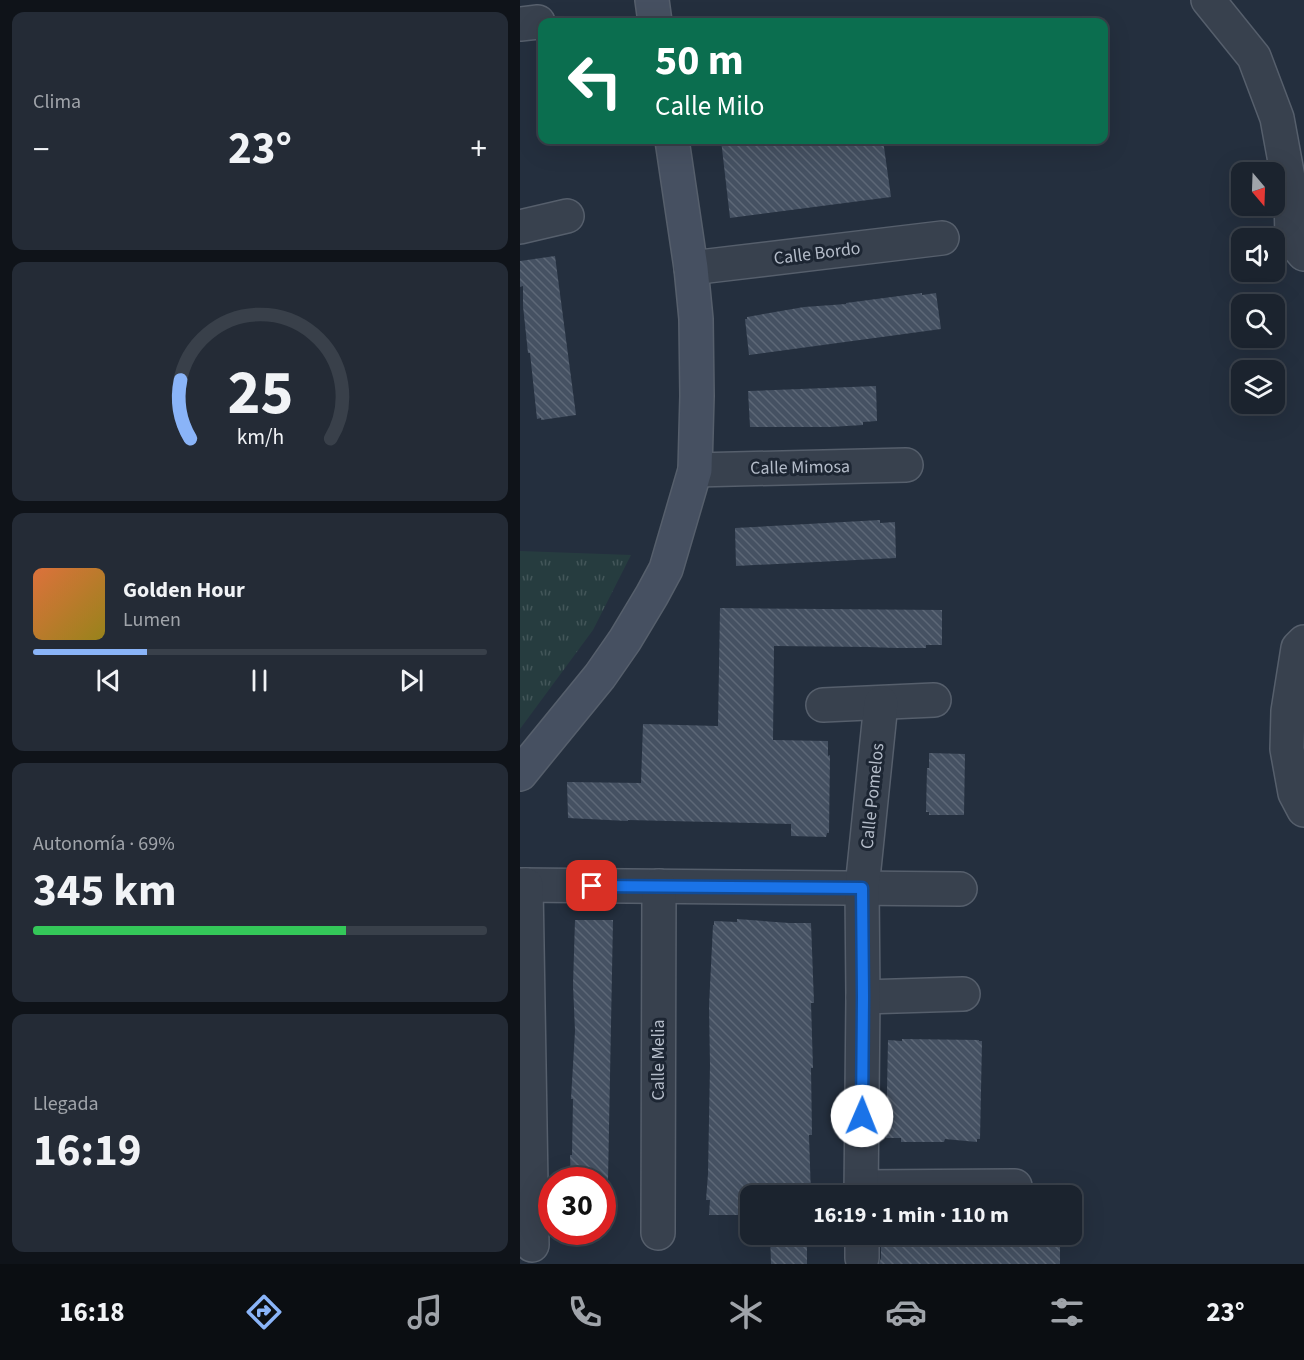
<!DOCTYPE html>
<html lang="es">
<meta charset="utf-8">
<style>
:root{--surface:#1b232e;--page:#242b36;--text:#f1f3f6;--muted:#a0a4aa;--line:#39404a;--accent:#8ab4f8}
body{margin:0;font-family:"Source Sans 3",sans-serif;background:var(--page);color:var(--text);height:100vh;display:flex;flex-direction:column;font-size:22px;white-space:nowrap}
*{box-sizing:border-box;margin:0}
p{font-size:20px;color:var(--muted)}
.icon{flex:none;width:33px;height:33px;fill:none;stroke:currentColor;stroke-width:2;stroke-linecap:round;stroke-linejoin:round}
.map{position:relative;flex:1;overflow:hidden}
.panel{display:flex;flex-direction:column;gap:12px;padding:12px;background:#0f1319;width:520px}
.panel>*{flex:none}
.guide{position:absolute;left:18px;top:18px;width:570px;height:126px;border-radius:12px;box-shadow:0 6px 24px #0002,0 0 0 2px var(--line);background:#0b6e4f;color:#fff;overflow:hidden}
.needle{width:39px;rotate:161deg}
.tools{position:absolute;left:711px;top:162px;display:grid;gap:12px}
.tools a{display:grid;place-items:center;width:54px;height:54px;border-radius:12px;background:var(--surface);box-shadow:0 6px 24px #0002,0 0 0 2px var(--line);font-size:30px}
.speed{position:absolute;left:18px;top:1167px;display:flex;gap:12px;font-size:30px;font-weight:700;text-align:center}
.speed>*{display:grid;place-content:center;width:78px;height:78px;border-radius:50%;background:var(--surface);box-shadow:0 6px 24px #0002,0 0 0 2px var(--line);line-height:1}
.speed .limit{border:9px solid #d22;background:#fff;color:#111}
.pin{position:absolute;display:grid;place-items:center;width:51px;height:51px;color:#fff;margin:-26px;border-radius:12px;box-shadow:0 3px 9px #0006}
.me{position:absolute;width:66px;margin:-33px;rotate:1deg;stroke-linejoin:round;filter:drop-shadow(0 0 4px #0008)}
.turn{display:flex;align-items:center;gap:21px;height:126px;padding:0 18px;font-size:27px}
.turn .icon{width:78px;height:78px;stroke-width:2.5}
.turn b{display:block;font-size:42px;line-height:51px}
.big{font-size:45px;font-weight:700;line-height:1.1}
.panel .tile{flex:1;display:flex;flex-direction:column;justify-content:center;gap:9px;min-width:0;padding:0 21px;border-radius:12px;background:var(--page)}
.panel .dial{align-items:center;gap:0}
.dial svg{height:156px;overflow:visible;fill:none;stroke:var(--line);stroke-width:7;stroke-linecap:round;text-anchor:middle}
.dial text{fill:var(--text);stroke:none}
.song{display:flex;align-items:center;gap:18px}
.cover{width:72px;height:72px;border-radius:9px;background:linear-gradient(135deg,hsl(20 70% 55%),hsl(50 70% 35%))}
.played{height:6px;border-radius:3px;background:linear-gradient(90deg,var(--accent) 25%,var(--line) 25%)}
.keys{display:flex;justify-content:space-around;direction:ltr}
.heat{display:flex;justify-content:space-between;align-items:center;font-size:33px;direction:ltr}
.charge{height:9px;border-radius:4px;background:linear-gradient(90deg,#34c759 69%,var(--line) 0)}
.trip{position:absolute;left:220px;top:1185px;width:342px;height:60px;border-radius:12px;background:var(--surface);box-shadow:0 6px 24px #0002,0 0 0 2px var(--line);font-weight:700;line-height:60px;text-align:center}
.menu{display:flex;height:96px;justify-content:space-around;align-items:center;background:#0b0e12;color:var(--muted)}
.menu .icon{width:42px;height:42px}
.menu .selected{color:var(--accent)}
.menu b{font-size:27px;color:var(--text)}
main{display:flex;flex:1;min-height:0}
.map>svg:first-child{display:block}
.park{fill:url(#park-tufts)}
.building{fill:url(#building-back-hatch)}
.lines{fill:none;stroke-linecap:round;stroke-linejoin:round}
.street-casing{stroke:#565f6c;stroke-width:36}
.secondary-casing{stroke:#565f6c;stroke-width:36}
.street{stroke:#38414e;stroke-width:33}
.secondary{stroke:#465061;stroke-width:33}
.route-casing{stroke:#114b97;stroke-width:15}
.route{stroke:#1a73e8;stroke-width:10}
.labels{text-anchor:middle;stroke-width:6;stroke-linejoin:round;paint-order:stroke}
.street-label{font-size:18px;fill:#b4bcc9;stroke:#1d2633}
</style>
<main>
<section class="panel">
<div class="tile"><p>Clima</p>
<div class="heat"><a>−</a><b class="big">23°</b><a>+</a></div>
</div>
<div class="tile dial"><svg viewBox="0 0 100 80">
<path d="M14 69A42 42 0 1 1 86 69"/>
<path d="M14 69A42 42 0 0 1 9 39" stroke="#8ab4f8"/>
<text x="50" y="56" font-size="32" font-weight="700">25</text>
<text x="50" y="72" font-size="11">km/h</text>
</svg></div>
<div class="tile">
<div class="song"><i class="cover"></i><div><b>Golden Hour</b><p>Lumen</p></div></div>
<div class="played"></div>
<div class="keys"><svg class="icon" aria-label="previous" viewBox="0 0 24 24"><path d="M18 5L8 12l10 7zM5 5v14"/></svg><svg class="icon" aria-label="pause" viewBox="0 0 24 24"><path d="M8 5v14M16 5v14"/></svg><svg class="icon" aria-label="next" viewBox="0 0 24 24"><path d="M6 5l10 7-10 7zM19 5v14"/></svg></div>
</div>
<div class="tile"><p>Autonomía · 69%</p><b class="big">345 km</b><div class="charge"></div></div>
<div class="tile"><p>Llegada</p><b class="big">16:19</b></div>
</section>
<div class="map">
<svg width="784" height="1264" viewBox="0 0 784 1264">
<defs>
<pattern id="park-tufts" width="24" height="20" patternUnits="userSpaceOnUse" patternTransform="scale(1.5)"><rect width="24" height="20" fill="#263c3f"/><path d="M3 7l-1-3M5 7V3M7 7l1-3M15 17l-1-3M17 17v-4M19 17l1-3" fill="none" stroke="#435659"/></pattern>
<pattern id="building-back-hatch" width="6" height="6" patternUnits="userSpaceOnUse" patternTransform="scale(1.5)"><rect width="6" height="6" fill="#455162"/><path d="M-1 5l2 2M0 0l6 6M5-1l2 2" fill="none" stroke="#5d6877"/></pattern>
</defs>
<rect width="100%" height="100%" fill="#242f3e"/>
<path class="park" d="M0 551 111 555 73 630 0 729Z"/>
<g class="building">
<path d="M201 140H363L371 197 210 218Z"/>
<path d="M35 256 56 415 21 420V418L17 419 10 353H8L3 306V286L0 287V261Z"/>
<path d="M402 293V295L416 293 421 329 229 355 225 319H227V317L284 307 326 304V303Z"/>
<path d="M356 386 357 421 343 422V425L310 427H230L228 391Z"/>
<path d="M360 520V523L375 522 376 558 216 566 215 528Z"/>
<path d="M200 608 422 610V645H406V648H376L348 647 254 646 253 740 308 741V756L310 755 309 833H307L306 837 271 836V824L108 820V821L48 818 47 782 121 783 123 724 198 726Z"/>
<path d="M409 753 445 754 444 815H409V812H406L407 768H409Z"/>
<path d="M217 919 269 923H291L294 1003H291L293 1068H291L292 1135H289L291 1196H231V1215H189L190 1200H186L188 1174 190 1065 189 1006 193 925H194V921L217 922Z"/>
<path d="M55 920H93L88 1180 51 1179 50 1155H52L53 1099H51L55 1031 53 985Z"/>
<path d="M382 1039 459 1040V1041H462L460 1139H457V1142L425 1139 424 1142H381V1138H366L368 1040 382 1041Z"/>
<path d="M250 1234H287V1264H251Z"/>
<path d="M456 1238V1242L477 1240 540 1241V1264H359L361 1258V1241Z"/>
</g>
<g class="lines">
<g class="street-casing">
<g id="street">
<path d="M688 0 734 57 757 118 771 194 772 240 784 254"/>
<path d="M0 24 18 22"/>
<path d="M0 227 47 216"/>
<path d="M171 268 422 238"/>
<path d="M175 470 386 465"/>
<path d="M784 642 778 648 768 711 767 749 775 793 784 810"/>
<path d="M303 705 414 700"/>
<path d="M0 885 440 889"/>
<path d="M6 885 12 1245"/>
<path d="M343 997 443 994"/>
<path d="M341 1187 495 1186"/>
<path d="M341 1196 343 997 342 888 361 703"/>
<path d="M138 1233 139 886"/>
<path d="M342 1234V1258"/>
</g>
</g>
<g class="secondary-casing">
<g id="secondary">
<path d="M132 0 135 22"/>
<path d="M0 774 80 676 105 640 132 595 146 569 175 470 177 396 176 319 171 268 152 140"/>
</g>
</g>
<use href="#street" class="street"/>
<use href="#secondary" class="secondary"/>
</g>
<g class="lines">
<g class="route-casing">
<path id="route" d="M72 886 342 888 343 997 342 1116"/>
</g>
<use href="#route" class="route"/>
</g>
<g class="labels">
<g class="street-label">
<text transform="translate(297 253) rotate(-7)" y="6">Calle Bordo</text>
<text transform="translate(280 467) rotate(-1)" y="6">Calle Mimosa</text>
<text transform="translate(352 796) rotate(-84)" y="6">Calle Pomelos</text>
<text transform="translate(138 1060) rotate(-90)" y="6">Calle Melia</text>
</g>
</g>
</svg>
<div class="tools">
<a><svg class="needle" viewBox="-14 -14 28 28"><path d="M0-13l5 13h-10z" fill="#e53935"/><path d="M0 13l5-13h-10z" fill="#a0a4aa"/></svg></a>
<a><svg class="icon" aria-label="sound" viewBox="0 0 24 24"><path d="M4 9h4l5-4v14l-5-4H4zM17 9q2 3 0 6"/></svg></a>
<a><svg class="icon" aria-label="search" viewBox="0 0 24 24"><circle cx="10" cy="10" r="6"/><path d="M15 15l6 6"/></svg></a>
<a><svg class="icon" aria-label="layers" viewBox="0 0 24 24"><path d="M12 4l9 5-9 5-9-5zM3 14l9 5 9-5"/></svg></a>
</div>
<div class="speed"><div class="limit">30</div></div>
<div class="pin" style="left:72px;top:886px;background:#d93025"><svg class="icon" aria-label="arrive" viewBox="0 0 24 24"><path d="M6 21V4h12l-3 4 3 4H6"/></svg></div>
<svg class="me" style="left:342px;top:1116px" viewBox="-20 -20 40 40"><circle r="19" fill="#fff"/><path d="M0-13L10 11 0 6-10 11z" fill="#1a73e8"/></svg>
<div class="trip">16:19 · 1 min · 110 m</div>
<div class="guide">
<div class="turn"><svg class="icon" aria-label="left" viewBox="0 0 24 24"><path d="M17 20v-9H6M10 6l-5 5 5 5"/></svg><div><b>50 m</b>Calle Milo</div></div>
</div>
</div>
</main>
<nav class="menu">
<b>16:18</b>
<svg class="icon selected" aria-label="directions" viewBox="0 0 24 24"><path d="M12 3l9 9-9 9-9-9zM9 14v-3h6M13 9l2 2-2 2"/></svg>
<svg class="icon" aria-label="music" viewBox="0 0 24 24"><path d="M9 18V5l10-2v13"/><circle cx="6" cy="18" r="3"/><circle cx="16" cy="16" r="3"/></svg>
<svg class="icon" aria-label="phone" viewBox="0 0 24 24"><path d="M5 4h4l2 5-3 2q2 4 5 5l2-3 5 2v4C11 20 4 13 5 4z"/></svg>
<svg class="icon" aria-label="climate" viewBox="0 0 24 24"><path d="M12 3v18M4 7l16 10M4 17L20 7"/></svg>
<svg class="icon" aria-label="car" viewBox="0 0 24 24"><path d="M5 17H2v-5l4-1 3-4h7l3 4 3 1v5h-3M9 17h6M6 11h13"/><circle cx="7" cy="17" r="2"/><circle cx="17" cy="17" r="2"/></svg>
<svg class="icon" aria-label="filters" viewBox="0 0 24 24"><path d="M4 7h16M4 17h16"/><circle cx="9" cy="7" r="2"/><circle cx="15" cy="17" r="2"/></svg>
<b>23°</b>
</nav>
